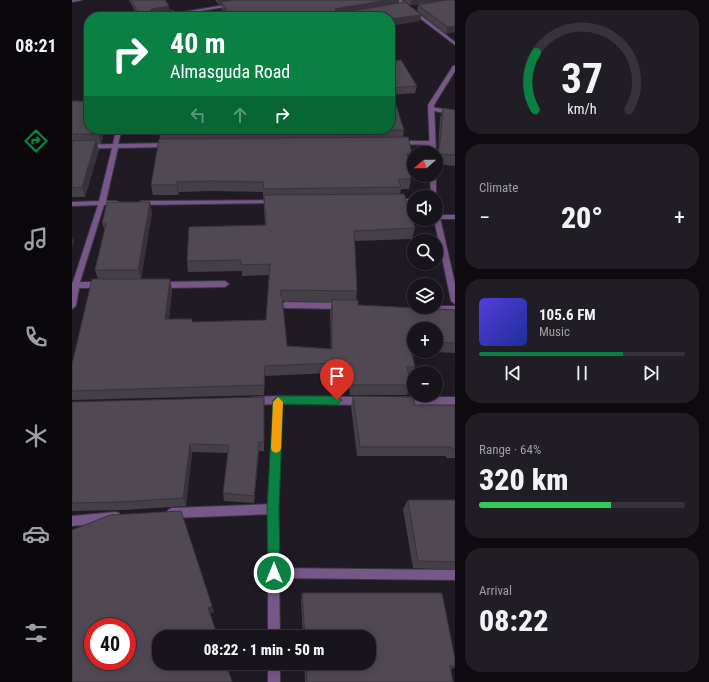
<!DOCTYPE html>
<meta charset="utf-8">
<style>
:root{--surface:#18141b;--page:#211d24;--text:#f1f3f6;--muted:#9f9ea3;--line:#36333a;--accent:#0b8043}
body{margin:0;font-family:"Roboto Condensed",sans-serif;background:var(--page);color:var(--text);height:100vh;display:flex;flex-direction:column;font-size:15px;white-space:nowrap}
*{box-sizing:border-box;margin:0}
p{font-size:13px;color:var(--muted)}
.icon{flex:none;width:22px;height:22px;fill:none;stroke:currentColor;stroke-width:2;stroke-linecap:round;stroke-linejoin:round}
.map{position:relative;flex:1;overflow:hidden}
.drawer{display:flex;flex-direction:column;gap:10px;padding:10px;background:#0d0b0f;width:254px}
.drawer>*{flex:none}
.guide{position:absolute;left:12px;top:12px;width:311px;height:122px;border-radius:16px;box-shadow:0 2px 10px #0003,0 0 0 1px var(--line);background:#0b8043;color:#fff;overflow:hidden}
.needle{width:26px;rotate:250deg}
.fabs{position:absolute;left:335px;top:146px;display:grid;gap:8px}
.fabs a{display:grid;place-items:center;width:36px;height:36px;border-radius:50%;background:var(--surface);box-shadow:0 2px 10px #0003,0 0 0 1px var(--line);font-size:20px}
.speed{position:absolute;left:12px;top:618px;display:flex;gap:8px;font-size:20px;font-weight:700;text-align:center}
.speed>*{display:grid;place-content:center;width:52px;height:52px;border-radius:50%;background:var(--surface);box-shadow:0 2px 10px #0003,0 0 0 1px var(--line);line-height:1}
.speed .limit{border:6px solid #d22;background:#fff;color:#111}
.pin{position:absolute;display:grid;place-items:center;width:34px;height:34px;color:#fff;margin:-41px -17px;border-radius:50% 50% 50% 0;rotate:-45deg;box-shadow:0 0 4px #0007}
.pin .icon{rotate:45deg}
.me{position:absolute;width:44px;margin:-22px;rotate:0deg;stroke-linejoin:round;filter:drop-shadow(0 0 3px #0008)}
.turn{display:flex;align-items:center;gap:14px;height:84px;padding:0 20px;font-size:18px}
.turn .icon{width:52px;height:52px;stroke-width:2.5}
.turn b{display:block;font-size:28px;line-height:34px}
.lanes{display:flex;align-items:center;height:38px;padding:0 20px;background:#0003;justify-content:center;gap:20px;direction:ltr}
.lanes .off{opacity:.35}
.big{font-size:30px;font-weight:800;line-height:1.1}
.drawer .widget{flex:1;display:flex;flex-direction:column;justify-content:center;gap:6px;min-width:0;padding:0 14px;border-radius:16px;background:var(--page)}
.drawer .dial{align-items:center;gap:0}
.dial svg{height:104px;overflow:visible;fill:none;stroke:var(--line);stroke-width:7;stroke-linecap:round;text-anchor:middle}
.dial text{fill:var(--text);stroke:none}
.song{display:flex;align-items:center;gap:12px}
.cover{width:48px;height:48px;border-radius:6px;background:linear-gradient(135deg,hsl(250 70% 55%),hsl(230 70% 35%))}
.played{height:4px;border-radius:2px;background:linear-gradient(90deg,var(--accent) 70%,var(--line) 70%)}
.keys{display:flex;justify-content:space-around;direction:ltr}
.heat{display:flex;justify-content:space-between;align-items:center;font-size:22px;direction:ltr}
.charge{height:6px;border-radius:3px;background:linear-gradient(90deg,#34c759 64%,var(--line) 0)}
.trip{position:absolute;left:80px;top:630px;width:224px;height:40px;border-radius:16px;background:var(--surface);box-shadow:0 2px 10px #0003,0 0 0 1px var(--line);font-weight:800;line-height:40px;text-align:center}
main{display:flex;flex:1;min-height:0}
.tabs{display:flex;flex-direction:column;width:72px;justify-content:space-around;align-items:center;background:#0a080b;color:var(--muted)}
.tabs .icon{width:28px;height:28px}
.tabs .selected{color:var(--accent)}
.tabs b{font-size:18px;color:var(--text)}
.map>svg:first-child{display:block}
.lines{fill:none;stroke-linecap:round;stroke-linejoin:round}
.minor-casing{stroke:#3b353e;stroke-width:2}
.tertiary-casing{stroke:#3b353e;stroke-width:2}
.minor{fill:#775789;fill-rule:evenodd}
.tertiary{fill:#775789;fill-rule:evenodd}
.wall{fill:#453f48;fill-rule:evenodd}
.shaded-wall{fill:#38333b}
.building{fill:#504954;stroke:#38333b;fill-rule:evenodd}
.route{fill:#0b8043;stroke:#07532c}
.slow{fill:#f59e0b}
</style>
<main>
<nav class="tabs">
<b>08:21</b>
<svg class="icon selected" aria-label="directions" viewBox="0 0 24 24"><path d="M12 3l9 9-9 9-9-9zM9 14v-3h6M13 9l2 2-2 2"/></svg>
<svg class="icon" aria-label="music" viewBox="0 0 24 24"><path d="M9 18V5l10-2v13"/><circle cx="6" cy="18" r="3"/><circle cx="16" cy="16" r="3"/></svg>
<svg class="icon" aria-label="phone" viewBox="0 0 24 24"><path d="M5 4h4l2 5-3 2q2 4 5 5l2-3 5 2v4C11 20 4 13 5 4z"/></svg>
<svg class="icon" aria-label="climate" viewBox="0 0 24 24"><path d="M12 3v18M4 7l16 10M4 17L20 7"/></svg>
<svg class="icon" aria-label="car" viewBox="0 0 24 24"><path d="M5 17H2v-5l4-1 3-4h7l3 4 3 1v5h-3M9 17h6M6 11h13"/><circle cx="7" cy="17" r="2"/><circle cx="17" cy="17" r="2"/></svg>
<svg class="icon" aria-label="filters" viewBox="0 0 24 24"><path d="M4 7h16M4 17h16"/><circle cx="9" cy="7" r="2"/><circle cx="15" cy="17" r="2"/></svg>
</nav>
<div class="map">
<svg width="383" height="682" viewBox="0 0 383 682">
<rect width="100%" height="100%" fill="#201a24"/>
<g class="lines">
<g class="minor-casing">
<g id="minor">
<path d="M0 0H10L0 2Z"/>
<path d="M324 0H329L383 42V45Z"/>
<path d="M159 4 160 6 90 17H80Z"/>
<path d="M359 107 383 111V115L357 110 356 109Z"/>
<path d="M44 129H50L46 144 95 143 98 145 95 147 46 148 34 201H45L48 203 45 205H32L8 282H29L33 285 29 288H7L4 306 0 309V283L1 282 26 205 0 206V202L27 201 40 148 0 149V145L41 144Z"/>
<path d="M327 141H360L363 143 360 145 325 144V142Z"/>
<path d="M325 199H342V203L323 202 322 201Z"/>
<path d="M203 200 206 202 205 203 69 205 66 203 69 201Z"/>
<path d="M364 215H383V219H365Z"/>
<path d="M153 281 157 284 153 287 89 288 85 285 89 282Z"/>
<path d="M213 302 269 303 273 306 269 309 213 308 209 305Z"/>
<path d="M364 306H383V312H356L352 309 353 307Z"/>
<path d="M206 396 209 397 210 400 209 403 206 404 181 405 178 404 177 401 178 398 181 397Z"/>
<path d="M201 504 205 506 206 509 205 512 201 514 100 518 96 516 95 513 96 510 100 508Z"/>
<path d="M43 512 47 513 48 517 47 521 43 522 0 526V516Z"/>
<path d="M202 568 383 570V580L202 578 198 577 197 573 198 569Z"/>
</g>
</g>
<g class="tertiary-casing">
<g id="tertiary">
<path d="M381 66H383V71L362 105 364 153H358L356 105Z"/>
<path d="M358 175H364V198V197H359Z"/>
<path d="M364 211 367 213 383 284V304L379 301 362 219H364Z"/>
<path d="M206 396 290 397 293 398 294 401 293 404 290 405 210 404 206 509 208 637H196V509L202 400 203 397Z"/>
<path d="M332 397H383V405H332L329 404 328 401 329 398Z"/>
<rect x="196" y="663" width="12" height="19"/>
</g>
</g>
<use href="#minor" class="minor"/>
<use href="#tertiary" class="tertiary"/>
</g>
<g class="wall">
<path d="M57 0H93L97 6V10L105 17H66Z"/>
<path d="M143 0H327V3L349 15 348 21 151 11 150 9 149 4 147 5Z"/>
<path d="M331 0H383L374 34 345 11 346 5 349 4 338 5Z"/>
<path d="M318 61 345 86 343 93 318 95Z"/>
<path d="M0 101 33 129 29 144H25L27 150 13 197H0Z"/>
<path d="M371 108 383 110V166L364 164V159L366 153 368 118Z"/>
<path d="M86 129 332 130 331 137 340 154 337 165 339 179 337 189H329L328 194 343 228 340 239 283 241 285 291 284 300 286 305 383 310V353L345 351H364V329H342V351H339L343 367 339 377H337L339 385 335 395H278L276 379 259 378V373L193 376 192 395 0 400V364L26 279 23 270 33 231 30 223 80 212 69 279 100 290 97 319H120V322L194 320 197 275 170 276V271L116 272 115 261 193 225 191 192 140 191 107 192 106 195H81L79 185 89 139 88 137ZM210 301 260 302 258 311 259 349 215 346Z"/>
<path d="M281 396 343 405H383V458H374V456H285L279 406Z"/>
<path d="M192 397V451H187L182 503 152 501 151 493 156 453 120 452 114 506 51 510 0 511V402Z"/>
<path d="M336 500H383V570L341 568 331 509Z"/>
<path d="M230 593 383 659V667L379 669 381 682H233L232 663H297V637H231L229 600Z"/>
</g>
<g class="shaded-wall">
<path d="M146 0H176L149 2V4L147 5Z"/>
<path d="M315 0H327V4L263 16V9Z"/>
<path d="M339 0H379L338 5Z"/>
<path d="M97 6 98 13 78 12 79 9Z"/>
<path d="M349 15 348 21 318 26V19Z"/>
<path d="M383 26V32L374 34 376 27Z"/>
<path d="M28 129H33L29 144 26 134Z"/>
<path d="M24 140 27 150 13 197 10 187Z"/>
<path d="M105 182 107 192 106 195 105 185Z"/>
<path d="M78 202 80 212 69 280 66 270Z"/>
<path d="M0 237 2 241 0 247Z"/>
<path d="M98 279 100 290 96 329 93 319Z"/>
<path d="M187 442V451L182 503V496Z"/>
<path d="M118 444 120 452 114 506 111 498Z"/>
<path d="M109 511 142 612 138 614 136 608Z"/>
</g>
<g class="building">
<path d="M59 0H93L97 6 79 9 78 12 101 10 105 17H68Z"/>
<path d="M162 0H315L263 9 264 12H274L333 2 349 15 318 19V17H110L155 10 149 2Z"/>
<path d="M374 0H383V26L376 27 346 5Z"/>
<path d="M329 60 345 86 318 88V61Z"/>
<path d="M16 98H17V129H28L26 134H0V101H14Z"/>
<path d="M318 98H322L332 130 88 133V129H318Z"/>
<path d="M371 108 383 110V155L366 154 368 143Z"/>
<path d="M336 137 340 154H335L339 179H326L329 187 192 189 191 182 139 181 105 182V185H79L87 139Z"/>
<path d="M24 140 10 187 0 188V141Z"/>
<path d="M332 194 343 228 282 231 285 291 209 290 208 294 210 297 215 346 260 349V300H286V305L383 310V343L364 342V329H342V340H337L343 367H335L339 385H280L278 369 261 367V363L193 366 192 385 0 391V364L20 279H98L93 319H120V322L194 320 198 264 169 265V260L115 261 117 227 194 225 192 195Z"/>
<path d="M35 202H78L66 270H23L34 224 30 223Z"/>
<path d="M281 396 341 397 343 405H383V449H380L379 447H288Z"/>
<path d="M192 397V442H187L182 496 151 493 157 445 118 444 111 498 47 502 0 503V402Z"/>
<path d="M336 500H383V562L346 561Z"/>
<path d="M109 511 140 606 136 608 146 637H87V663H154L160 682H0V530L38 515ZM21 627H55V661H21Z"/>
<path d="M230 593H370L383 659V666H378L381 682H235L234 663H297V637H233Z"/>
</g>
<path class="route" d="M206 396H265L270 400 265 405 211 404 207 509 208 573 206 577 202 579 197 577 196 573 195 509 201 400Z"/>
<path class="slow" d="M206 397 211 402 209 448 208 451 204 453 200 451 199 448 201 402Z"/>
</svg>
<div class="fabs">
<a><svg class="needle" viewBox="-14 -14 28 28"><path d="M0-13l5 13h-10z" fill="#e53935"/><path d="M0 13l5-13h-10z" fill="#9f9ea3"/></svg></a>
<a><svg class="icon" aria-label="sound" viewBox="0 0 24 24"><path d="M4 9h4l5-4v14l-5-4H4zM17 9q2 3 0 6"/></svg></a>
<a><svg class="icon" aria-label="search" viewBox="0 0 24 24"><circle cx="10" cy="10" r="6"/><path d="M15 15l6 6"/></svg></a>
<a><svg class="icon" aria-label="layers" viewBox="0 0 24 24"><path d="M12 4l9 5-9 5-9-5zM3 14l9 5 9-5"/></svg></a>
<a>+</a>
<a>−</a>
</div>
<div class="speed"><div class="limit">40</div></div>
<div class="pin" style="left:265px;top:400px;background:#d93025"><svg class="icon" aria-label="arrive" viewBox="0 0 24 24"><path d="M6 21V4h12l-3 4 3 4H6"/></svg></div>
<svg class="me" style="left:202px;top:573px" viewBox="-20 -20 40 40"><circle r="17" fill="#0b8043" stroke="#fff" stroke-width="3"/><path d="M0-11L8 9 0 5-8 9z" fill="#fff"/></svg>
<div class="trip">08:22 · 1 min · 50 m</div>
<div class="guide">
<div class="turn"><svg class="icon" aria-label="right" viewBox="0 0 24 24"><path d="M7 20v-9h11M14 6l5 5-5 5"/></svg><div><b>40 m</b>Almasguda Road</div></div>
<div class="lanes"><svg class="icon off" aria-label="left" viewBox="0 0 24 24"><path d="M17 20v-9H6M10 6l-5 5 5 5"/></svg><svg class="icon off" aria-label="ahead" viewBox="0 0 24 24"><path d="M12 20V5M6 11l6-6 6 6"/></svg><svg class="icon" aria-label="right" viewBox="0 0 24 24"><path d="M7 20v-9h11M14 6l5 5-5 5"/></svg></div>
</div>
</div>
<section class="drawer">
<div class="widget dial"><svg viewBox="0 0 100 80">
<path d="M14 69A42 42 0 1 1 86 69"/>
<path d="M14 69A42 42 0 0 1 15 25" stroke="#0b8043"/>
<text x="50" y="56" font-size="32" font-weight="700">37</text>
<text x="50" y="72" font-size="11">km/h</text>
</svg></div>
<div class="widget"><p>Climate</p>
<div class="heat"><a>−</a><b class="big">20°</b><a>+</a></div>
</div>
<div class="widget">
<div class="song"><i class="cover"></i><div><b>105.6 FM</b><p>Music</p></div></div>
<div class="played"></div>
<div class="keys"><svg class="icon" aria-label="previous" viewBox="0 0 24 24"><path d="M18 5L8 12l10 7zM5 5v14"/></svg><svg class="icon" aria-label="pause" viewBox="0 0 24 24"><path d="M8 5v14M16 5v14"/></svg><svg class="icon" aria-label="next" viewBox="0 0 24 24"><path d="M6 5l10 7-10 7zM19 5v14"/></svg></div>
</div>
<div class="widget"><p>Range · 64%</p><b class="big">320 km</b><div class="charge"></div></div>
<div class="widget"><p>Arrival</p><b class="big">08:22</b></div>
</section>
</main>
